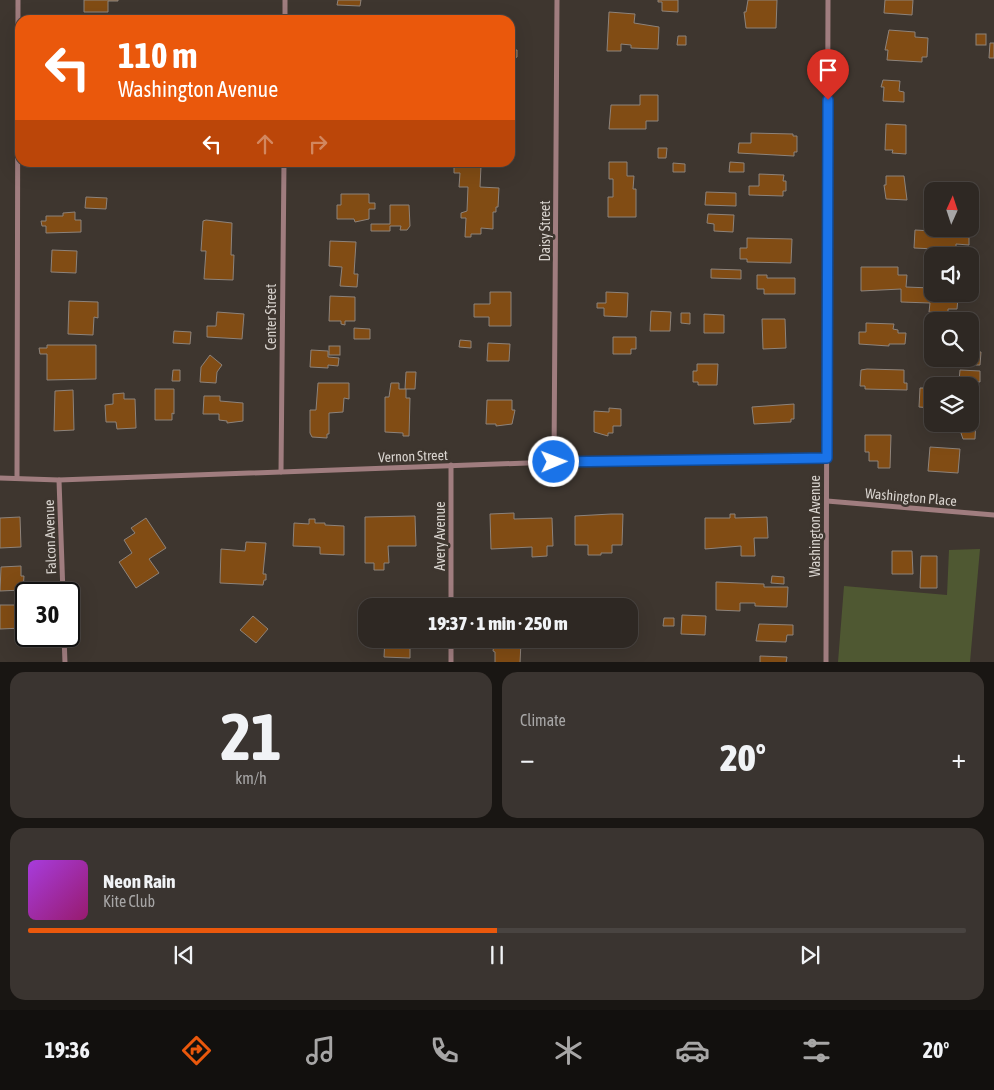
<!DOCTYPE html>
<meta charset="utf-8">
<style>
:root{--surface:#2e2823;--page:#3a3430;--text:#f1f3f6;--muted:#a7a6a6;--line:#494441;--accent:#ea580c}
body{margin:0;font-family:"Asap Condensed",sans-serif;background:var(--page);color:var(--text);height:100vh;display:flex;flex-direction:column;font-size:19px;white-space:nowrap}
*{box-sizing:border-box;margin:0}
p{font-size:16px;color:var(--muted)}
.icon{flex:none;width:28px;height:28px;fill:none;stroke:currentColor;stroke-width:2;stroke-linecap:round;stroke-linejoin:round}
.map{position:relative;height:662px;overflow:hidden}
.details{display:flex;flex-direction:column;gap:10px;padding:10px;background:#191613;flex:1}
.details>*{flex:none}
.guide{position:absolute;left:15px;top:15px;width:500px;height:152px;border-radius:15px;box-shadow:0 5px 20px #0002,0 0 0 1px var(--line);background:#ea580c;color:#fff;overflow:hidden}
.needle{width:32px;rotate:3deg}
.tools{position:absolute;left:924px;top:182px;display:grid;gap:10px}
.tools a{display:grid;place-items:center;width:55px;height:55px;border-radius:10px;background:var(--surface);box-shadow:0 5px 20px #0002,0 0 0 1px var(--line);font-size:25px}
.speed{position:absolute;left:15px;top:582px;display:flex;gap:10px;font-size:25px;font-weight:700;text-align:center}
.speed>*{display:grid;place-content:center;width:65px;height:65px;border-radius:50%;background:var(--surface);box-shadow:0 5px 20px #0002,0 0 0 1px var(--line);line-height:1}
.speed .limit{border:2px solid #111;border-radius:8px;background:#fff;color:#111}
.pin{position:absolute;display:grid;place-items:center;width:42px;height:42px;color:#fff;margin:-51px -21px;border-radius:50% 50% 50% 0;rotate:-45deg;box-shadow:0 0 5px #0007}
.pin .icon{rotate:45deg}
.me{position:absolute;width:55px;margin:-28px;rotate:89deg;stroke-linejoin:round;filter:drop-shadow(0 0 4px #0008)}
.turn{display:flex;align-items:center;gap:18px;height:105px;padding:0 20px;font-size:22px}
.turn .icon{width:65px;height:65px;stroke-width:2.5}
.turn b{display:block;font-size:35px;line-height:42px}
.lanes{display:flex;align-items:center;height:48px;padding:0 20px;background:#0003;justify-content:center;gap:25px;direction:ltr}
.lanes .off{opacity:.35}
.big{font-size:38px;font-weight:800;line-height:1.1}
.details .card{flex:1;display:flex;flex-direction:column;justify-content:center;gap:8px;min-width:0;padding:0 18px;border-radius:15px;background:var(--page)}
.details .dial{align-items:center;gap:0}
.dial b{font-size:65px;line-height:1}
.song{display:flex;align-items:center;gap:15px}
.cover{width:60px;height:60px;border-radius:8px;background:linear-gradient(135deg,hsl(280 70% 55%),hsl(320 70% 35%))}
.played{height:5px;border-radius:2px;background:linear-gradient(90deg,var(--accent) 50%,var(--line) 50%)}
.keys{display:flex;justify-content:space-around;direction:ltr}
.heat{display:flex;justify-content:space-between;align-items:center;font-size:28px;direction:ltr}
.details .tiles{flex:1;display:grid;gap:10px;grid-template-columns:1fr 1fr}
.card:last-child{grid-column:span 2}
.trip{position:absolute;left:358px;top:598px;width:280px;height:50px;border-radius:15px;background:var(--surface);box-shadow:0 5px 20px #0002,0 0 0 1px var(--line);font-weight:800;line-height:50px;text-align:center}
.tabs{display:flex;height:80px;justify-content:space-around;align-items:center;background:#12100e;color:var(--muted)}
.tabs .icon{width:35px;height:35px}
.tabs .on{color:var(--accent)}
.tabs b{font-size:22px;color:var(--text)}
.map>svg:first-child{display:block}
.green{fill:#4f5832}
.building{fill:#814c14;stroke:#8d837b}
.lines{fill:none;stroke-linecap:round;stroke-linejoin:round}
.minor{stroke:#a07d7f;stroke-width:5}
.route-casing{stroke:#114b97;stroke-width:12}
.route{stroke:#1a73e8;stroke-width:9}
.labels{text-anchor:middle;stroke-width:5;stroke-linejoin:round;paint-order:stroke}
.street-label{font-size:14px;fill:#d9d4cf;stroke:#3e362f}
</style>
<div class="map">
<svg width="994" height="663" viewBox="0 0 994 663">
<rect width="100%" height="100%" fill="#3e362f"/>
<path class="green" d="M980 549 970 662H838L844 586 947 595 949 550Z"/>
<g class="building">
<path d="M84 0H118V1H108V12H84Z"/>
<path d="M338 0H361L360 6 337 5Z"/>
<path d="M658 0H678V12L662 11V2H658Z"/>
<path d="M748 0H777L776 28H746L744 12H746Z"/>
<path d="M885 0H913L912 15 884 13Z"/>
<path d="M609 12 635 14 634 23 659 27 658 49 631 48V45L621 44V51H607Z"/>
<path d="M433 15 443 16 442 20H433Z"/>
<rect x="68" y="17" width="25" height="3"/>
<path d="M889 30 915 32V37L928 38 927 57H922V62L887 60 888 50H885Z"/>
<rect x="976" y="34" width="10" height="11"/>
<path d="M678 36H686V45H677Z"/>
<path d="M510 43 515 44 514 50H517V57L510 60Z"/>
<path d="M990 43H994V58H989Z"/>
<path d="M883 80 900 81 899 91 904 92V102L883 101 884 87H881Z"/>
<path d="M640 95H658V121H646V129H609L611 105H640Z"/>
<path d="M886 124 906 125V154L892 153 893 150H885Z"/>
<path d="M751 133 793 134V136H797V152H794V156L738 153 739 143H751Z"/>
<path d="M658 148H667L666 158H658Z"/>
<path d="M324 162H359L353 166 324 165Z"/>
<path d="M458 162H477V166H481L480 187 499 188 498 207H496V212H493V229L481 228V234H471V237H465L466 218H461V213L467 211 468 187H459L460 173H454V167H458Z"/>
<path d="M609 162H627V176H634L633 189H636V217H608V197H613V179H609Z"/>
<path d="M730 162 744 163V172H729Z"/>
<path d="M673 163 685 164V172H673Z"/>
<path d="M759 174 784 175 783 181H786V191H783V196L749 195V186H759Z"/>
<path d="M886 176H904L907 200 886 199 884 185H886Z"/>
<path d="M706 192 736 193V206L705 205Z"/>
<path d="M341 194H369V203H375V209H369V219L355 222 354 219H337V205H341Z"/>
<path d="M86 197 107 198 106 209 85 208Z"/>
<path d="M390 205H409L410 226 407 230H400L401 226H390V231H371V224H390Z"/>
<path d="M75 212V220H81V232L46 233V226H42L41 221H46V216H63V213Z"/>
<path d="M708 214 734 215 733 232 714 231V224L707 223Z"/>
<path d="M206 220 232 223 231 255H234L233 280 204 279 206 251H201L203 221Z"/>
<path d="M933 229H969V245L956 244V250L914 248 915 230 933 231Z"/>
<path d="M747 238 792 239 791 263 747 262V259H740V248H747Z"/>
<path d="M330 241 356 242 354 274H358L357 287 340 286 342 267 329 266Z"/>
<path d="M52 250 77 251 76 273 51 272Z"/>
<path d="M861 267H898V275H907L906 287 931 288 932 294H948V298H958L957 309H948V313L929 312 930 303 901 302V289L861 291Z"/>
<path d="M711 269 741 270V279L711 278Z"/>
<path d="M757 275H767V278H795V294H764V289H757Z"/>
<path d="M490 292H511V326H489V317H474V304H490Z"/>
<path d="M606 292 628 293 627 317 604 316V308H597V303H606Z"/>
<path d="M330 296 355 297V321H345V325L341 324V321H329Z"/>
<path d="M69 301 98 302V318L94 317 93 335 68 334Z"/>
<path d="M651 311 671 312 670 331H650Z"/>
<path d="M217 312 244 314 242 339 207 337V326H216Z"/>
<path d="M681 313H690V324L681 323Z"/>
<path d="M704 314 724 315V333H704Z"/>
<path d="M762 319H785L786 348 763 349Z"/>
<path d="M866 323 894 324 893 329 898 330V333H906L905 344H889V346L859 344V332H866Z"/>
<path d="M354 328 370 329V339H354Z"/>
<path d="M174 331 191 332 190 344 173 343Z"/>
<path d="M613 337H636V349H631V354H613Z"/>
<path d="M460 340 471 341V348L459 347Z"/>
<path d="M488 343 510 344 509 361H487Z"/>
<path d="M47 345H96V379L47 380V354H40L39 348H47Z"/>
<path d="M927 345H932V359H943L942 363 926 362Z"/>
<rect x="329" y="346" width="11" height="9"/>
<path d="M311 350 328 351V357L339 358 338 366 328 365V368L310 367Z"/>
<path d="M971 351 981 352 980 365H970Z"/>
<path d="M210 355 222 365 217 372 216 383 200 382 201 367Z"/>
<path d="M697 364H718L717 385H698V382H693V371H697Z"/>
<path d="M867 369 904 370V383H907V390L865 389V386H860L861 370Z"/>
<path d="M173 370H180V381H172Z"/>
<path d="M960 370 980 371V382L959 381Z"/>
<path d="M406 372H416L415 389H405Z"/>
<path d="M318 383H349V399L344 398 343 412 329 413V434H327V438L312 437 310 433V410H316Z"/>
<path d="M391 383H399V389H406V398H410L409 436H403V433L385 432V397H389Z"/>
<path d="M920 388H932V408L919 407Z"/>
<path d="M155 389H174V414L172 413V420H155Z"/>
<path d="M73 390 74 430 54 431 55 391Z"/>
<path d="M124 393V399H135L136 428 117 429 116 422H106L105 405 113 404V394Z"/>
<path d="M204 396H220V401L243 403V421L227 423V421L219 420V414H203Z"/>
<path d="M487 400H512V410H515L512 424 496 426V424H486Z"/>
<path d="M794 404V419H791V422L754 424 752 407Z"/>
<path d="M609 408 621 409V426H613V433H608V436L594 432V411L609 412Z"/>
<path d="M970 419H976L975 439H963L960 430H963V424H970Z"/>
<path d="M865 435H891L890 468H878V461H869V452H865Z"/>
<path d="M930 447 960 449 958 473 928 471Z"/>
<path d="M514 513V519L552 518 553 546H547V556L532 557V547L491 549 490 514Z"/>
<path d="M611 514H623L622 545H612V553H601V555H588V545H575V516Z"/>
<path d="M730 514H735V518L767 517 768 538H754L755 556H741V546L705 549V518H730Z"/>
<path d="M415 516 416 546H388L389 563H384V570H374V563H365V517Z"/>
<path d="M20 517 21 547 0 548V518Z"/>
<path d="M146 518 166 548 149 559 159 573 136 588 119 562 132 553 124 540 135 533 131 528Z"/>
<path d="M309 519H315V523H325V525L344 526V555L320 554V547L293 546 294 523 309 524Z"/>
<path d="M246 542 266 543 263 574H266V580H264L263 585 220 583 221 549 245 551Z"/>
<path d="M892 551H912L913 574H892Z"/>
<path d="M921 556H937V588H920Z"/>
<path d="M21 566V576H24L23 590 0 591 1 567Z"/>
<path d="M772 576 784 577V584L771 583Z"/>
<path d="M716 582 764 584V587H788L787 607 755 606V603H740V611L716 610Z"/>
<path d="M0 605H23V628L0 629Z"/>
<path d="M682 615 706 616 705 635 681 634Z"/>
<path d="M253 616 268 629 256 643 240 630Z"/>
<path d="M664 618H674V626H663Z"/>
<path d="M759 624 793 625V635H787L786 642 756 641Z"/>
<path d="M385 639H410V658L384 657Z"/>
<path d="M495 639H530V642H521L520 663H495V652L493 651Z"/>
<path d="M760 656 787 657 786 663H760Z"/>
</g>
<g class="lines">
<g class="minor">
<path d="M285 20V0"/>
<path d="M554 462 557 0"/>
<path d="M451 465V606"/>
<path d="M281 472 284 162"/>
<path d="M0 478 59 480 554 462 827 458"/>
<path d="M17 478 18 0"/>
<path d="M59 480 63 594"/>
<path d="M827 501 994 515"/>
<path d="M64 636 65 663"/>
<path d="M451 639V663"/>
<path d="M826 663 828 0"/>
</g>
</g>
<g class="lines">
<g class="route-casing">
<path id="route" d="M554 462 827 458 828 100"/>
</g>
<use href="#route" class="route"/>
</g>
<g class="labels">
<g class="street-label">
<text transform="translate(545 231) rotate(-90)" y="5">Daisy Street</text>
<text transform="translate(271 317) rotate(-90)" y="5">Center Street</text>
<text transform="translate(413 456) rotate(-2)" y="5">Vernon Street</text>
<text transform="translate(911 497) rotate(5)" y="5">Washington Place</text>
<text transform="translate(815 526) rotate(-90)" y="5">Washington Avenue</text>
<text transform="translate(440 536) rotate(-90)" y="5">Avery Avenue</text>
<text transform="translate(50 537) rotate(-92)" y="5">Falcon Avenue</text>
</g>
</g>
</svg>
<div class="tools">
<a><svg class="needle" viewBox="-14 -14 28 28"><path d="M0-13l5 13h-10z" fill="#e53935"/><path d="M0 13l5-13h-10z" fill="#a7a6a6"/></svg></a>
<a><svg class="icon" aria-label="sound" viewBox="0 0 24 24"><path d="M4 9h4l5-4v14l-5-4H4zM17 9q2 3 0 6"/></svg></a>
<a><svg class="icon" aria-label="search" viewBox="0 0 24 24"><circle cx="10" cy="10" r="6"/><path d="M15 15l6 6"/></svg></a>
<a><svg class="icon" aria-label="layers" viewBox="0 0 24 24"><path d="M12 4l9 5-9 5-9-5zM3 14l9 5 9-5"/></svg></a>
</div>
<div class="speed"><div class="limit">30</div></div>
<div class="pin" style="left:828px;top:100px;background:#d93025"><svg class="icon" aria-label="arrive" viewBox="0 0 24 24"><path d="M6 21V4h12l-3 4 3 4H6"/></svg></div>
<svg class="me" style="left:554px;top:462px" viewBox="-20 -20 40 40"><circle r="17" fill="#1a73e8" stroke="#fff" stroke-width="3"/><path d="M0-11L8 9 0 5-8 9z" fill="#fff"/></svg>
<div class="trip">19:37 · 1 min · 250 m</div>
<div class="guide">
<div class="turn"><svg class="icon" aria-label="left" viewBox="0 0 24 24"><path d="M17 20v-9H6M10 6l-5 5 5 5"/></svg><div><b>110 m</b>Washington Avenue</div></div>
<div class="lanes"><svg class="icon" aria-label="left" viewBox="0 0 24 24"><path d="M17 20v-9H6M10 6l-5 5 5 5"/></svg><svg class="icon off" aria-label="ahead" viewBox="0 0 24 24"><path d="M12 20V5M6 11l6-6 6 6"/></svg><svg class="icon off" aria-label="right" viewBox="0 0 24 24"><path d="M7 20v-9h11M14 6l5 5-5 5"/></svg></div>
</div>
</div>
<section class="details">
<div class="tiles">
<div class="card dial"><b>21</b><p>km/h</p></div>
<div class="card"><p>Climate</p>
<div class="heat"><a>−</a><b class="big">20°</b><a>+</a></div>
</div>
<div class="card">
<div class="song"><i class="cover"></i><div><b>Neon Rain</b><p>Kite Club</p></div></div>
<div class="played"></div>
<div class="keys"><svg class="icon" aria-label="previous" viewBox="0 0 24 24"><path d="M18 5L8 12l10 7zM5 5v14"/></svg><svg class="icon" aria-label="pause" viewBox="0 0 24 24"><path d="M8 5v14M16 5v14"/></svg><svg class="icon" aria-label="next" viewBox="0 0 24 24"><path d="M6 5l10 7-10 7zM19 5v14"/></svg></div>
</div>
</div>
</section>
<nav class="tabs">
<b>19:36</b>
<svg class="icon on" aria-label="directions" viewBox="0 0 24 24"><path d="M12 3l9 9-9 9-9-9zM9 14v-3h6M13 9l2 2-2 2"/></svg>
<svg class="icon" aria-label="music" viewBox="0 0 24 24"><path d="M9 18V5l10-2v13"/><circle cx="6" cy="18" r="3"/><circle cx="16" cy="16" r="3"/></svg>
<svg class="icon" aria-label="phone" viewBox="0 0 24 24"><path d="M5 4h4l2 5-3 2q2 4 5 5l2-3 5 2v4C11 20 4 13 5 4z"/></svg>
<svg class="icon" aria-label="climate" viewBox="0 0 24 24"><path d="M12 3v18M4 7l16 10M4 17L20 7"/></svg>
<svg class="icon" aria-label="car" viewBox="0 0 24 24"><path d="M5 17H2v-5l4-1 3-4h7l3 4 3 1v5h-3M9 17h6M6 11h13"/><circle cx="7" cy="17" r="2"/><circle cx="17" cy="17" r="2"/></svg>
<svg class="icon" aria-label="filters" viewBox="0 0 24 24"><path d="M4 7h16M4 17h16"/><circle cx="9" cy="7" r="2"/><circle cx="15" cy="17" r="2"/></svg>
<b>20°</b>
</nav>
